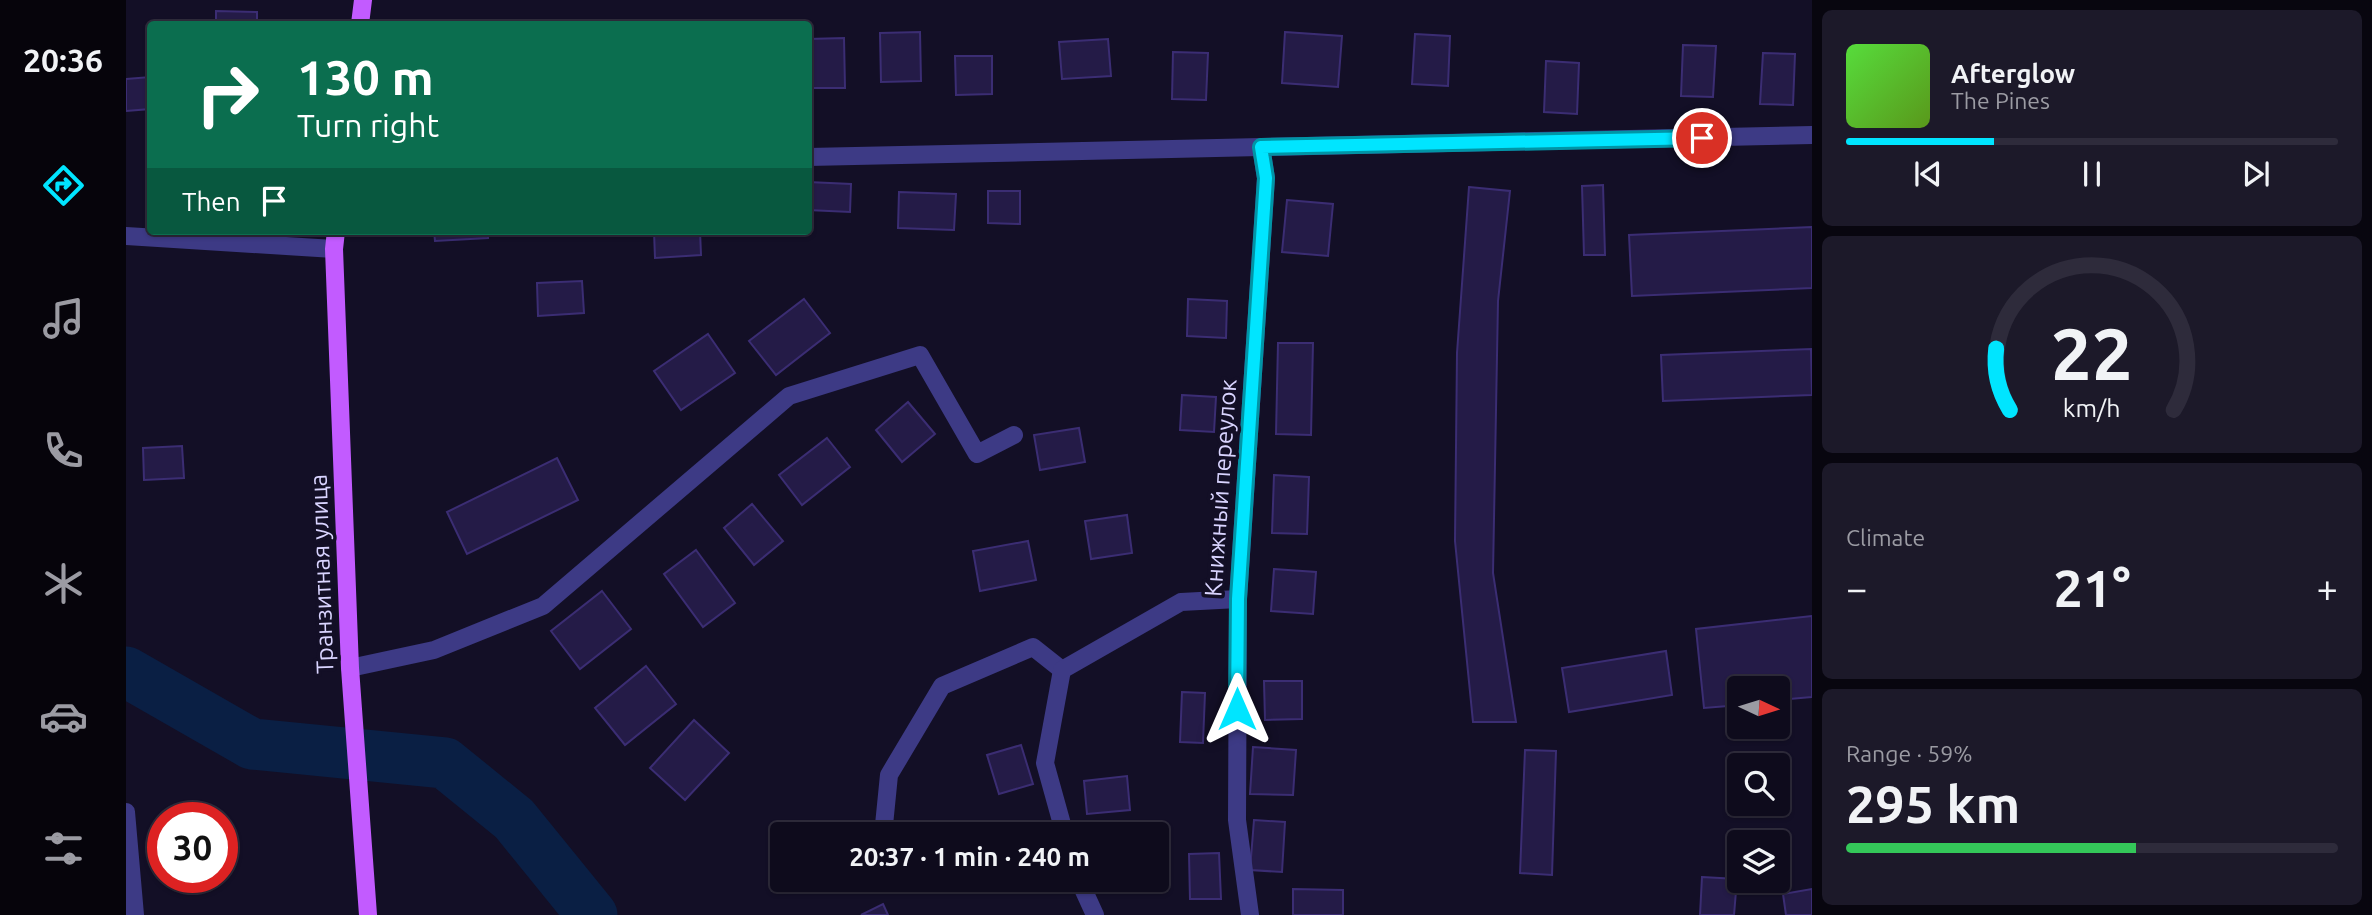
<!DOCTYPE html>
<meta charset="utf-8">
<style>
:root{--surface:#0e0b1c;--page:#1c1929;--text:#f1f3f6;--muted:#9b9ba3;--line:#2e2b3b;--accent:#00e5ff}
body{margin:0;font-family:Ubuntu,sans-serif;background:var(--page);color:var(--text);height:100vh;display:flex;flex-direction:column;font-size:26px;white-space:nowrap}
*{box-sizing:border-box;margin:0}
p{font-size:23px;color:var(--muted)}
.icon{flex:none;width:38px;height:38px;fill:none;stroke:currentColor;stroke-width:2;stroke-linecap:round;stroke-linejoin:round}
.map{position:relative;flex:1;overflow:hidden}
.panel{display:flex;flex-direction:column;gap:10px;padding:10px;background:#08060f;width:560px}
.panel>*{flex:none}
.hud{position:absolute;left:21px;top:21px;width:665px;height:214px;border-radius:7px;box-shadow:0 2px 5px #0004,0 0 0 2px var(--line);background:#0b6e4f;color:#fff;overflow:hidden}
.needle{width:46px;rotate:94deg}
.fabs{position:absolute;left:1601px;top:676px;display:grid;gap:14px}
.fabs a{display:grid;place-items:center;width:63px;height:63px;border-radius:7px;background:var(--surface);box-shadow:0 2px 5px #0004,0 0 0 2px var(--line);font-size:35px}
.speed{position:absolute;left:21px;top:802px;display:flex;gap:14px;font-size:35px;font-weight:700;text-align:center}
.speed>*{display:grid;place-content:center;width:91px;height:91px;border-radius:50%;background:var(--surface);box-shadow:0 2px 5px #0004,0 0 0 2px var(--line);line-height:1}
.speed .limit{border:10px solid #d22;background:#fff;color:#111}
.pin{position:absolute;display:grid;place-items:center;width:60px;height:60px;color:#fff;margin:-30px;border:4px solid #fff;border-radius:50%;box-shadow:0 2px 7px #0007}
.me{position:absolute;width:77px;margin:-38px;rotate:0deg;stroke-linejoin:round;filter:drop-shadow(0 0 5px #0008)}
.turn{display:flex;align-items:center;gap:24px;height:147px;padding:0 35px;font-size:32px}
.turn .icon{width:91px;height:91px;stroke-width:2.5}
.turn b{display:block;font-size:49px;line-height:60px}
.then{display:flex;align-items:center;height:66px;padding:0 35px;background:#0003;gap:14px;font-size:26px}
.big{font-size:52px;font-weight:700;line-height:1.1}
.panel .card{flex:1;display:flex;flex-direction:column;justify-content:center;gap:10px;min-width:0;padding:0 24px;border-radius:10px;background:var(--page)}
.panel .dial{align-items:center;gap:0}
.dial svg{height:182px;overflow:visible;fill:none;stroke:var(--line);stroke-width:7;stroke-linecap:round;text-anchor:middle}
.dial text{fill:var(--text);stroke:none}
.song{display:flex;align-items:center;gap:21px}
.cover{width:84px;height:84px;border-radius:10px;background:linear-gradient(135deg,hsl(110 70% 55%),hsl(90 70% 35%))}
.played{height:7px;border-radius:4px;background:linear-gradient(90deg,var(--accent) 30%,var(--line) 30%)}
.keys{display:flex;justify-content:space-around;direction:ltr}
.heat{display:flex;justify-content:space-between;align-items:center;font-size:38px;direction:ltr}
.charge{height:10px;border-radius:5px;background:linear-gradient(90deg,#34c759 59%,var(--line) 0)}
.trip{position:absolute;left:644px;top:822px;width:399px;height:70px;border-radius:7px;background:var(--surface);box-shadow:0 2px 5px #0004,0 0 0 2px var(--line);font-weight:700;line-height:70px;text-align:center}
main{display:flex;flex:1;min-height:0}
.tabs{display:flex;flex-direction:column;width:126px;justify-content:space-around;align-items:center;background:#06040b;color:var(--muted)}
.tabs .icon{width:49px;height:49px}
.tabs .selected{color:var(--accent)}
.tabs b{font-size:32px;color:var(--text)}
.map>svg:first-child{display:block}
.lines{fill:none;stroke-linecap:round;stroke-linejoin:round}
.river{stroke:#0a1f44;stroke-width:51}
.building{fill:#241b47;stroke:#3b2d73;stroke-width:2}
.minor{stroke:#3d3a85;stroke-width:18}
.major{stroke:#c25bff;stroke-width:18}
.route-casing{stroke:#0095a6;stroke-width:18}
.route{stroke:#00e5ff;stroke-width:12}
.labels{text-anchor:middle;stroke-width:7;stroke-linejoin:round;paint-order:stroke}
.street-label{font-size:24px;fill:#d9d4ff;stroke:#130f26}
</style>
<main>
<nav class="tabs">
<b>20:36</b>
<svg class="icon selected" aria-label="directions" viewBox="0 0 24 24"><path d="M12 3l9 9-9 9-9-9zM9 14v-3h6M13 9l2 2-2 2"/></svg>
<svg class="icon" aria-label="music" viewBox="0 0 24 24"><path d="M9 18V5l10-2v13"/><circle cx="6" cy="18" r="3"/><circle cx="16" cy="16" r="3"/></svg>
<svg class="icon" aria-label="phone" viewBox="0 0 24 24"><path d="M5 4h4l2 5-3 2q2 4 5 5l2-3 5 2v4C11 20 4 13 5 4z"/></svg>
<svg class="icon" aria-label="climate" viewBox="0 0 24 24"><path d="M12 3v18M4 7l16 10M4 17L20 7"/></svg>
<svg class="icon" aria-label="car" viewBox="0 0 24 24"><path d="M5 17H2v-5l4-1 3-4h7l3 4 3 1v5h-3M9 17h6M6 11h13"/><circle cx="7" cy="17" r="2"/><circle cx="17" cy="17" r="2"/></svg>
<svg class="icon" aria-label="filters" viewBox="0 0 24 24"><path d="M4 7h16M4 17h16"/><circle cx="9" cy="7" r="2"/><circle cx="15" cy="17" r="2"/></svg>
</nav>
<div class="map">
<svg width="1686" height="915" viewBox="0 0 1686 915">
<rect width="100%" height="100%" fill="#130f26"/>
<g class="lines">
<path class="river" d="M0 672 126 744 319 763 388 819 466 915"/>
</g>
<g class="building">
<path d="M90 11 131 12V24H90Z"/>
<path d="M505 21V24H476V22Z"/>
<path d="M794 32 795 81 755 82 754 33Z"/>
<path d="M1159 32 1216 36 1212 87 1156 83Z"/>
<path d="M1289 34 1324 36 1322 86 1286 84Z"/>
<path d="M718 38 719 88H682V39Z"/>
<path d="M982 39 985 76 936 79 933 42Z"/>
<path d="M1557 45 1590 46 1587 97 1555 96Z"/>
<path d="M1047 52 1082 53 1080 100 1046 99Z"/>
<path d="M1637 53 1669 54 1667 105 1634 104Z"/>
<path d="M829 56H866V94L830 95Z"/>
<path d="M1420 61 1453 63 1451 114 1418 112Z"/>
<path d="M24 77V109L0 111V79Z"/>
<path d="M682 182 725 184 724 212 682 210Z"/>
<path d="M1477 185 1479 255H1458L1456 186Z"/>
<path d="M1343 187 1384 191 1372 301 1367 573 1390 722H1347L1329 541 1331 353Z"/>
<path d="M862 191H894V224L862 223Z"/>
<path d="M773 192 830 194 828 230 772 228Z"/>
<path d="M1161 200 1207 204 1202 256 1156 252Z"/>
<path d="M1686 227V288L1506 296 1503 235Z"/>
<path d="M308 231H362V238L309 241Z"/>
<path d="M528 231H574L575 255 529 258Z"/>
<path d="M456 281 458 313 412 316 411 283Z"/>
<path d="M678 299 704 333 650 375 623 341Z"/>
<path d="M1062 299 1101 301 1100 338 1061 336Z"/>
<path d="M582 334 609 373 555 410 528 371Z"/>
<path d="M1152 343H1187L1185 435 1150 434Z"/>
<path d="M1685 349 1686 395 1537 401 1535 355Z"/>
<path d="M1056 395 1090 397 1088 432 1054 430Z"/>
<path d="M782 402 809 434 776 462 750 430Z"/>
<path d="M953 428 959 462 914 470 908 435Z"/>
<path d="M701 438 724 467 676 505 653 475Z"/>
<path d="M56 446 58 478 18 480 17 448Z"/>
<path d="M431 458 452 500 341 554 321 512Z"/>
<path d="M1148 475 1183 477 1181 534 1146 533Z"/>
<path d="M626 504 657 541 628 565 598 528Z"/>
<path d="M1001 515 1006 553 965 559 959 521Z"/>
<path d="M902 541 910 580 854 591 847 551Z"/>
<path d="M570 550 609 603 577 627 538 574Z"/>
<path d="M1148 569 1190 572 1187 614 1145 611Z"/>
<path d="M476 591 505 629 454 669 425 631Z"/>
<path d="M1686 616V697L1652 700V688H1614V705L1578 708 1570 629Z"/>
<path d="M1540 651 1546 695 1443 712 1436 668Z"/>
<path d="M520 666 550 704 499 745 469 708Z"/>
<path d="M1138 681H1176V719L1139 720Z"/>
<path d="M1056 692 1079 693 1077 743 1054 742Z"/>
<path d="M568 720 603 753 559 800 524 768Z"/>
<path d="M895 745 907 784 873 794 861 755Z"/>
<path d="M1127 747 1170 750 1167 795 1124 794Z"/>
<path d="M1399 750 1430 751 1426 875 1394 873Z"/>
<path d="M1001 776 1004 810 961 814 958 781Z"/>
<path d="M1128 820 1159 822 1156 872 1124 870Z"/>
<path d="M1093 853 1095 899H1064L1063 854Z"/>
<path d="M1576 877 1611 879 1608 915H1574Z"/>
<path d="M1167 889 1217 890V915H1167Z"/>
<path d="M1686 889V915H1660L1657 894Z"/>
<path d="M757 904 762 915H735Z"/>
</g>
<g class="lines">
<g class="minor">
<path d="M682 157 1686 135"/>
<path d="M0 236 208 249"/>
<path d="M224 668 308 650 417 606 663 396 794 355 851 454 888 435"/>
<path d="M0 812 9 915"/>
<path d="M757 835 763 775 816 686 907 647 936 670"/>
<path d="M939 835 919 763 936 670 1055 602 1112 599"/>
<path d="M953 880 969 915"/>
<path d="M1124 915 1111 820 1112 599 1140 178 1135 147"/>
</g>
<g class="major">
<path d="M234 24 237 0"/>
<path d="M210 231 208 249 224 668 242 915"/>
</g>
</g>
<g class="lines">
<g class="route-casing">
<path id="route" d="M1111 709 1112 599 1140 178 1135 147 1576 138"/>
</g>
<use href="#route" class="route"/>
</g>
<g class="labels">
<g class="street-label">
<text transform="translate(1095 488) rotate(-86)" y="8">Книжный переулок</text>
<text transform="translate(196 574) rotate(-92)" y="8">Транзитная улица</text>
</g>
</g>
</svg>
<div class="fabs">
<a><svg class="needle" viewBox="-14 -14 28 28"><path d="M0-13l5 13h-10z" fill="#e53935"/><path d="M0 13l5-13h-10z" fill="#9b9ba3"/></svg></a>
<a><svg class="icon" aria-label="search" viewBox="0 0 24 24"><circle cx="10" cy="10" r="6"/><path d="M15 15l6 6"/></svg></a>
<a><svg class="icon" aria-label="layers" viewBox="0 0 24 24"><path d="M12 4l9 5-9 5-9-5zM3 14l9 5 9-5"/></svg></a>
</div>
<div class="speed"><div class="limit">30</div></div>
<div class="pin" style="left:1576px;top:138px;background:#d93025"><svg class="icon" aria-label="arrive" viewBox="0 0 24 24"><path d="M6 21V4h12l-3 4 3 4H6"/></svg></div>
<svg class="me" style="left:1111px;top:709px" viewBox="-20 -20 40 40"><path d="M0-17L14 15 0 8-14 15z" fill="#00e5ff" stroke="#fff" stroke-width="4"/></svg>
<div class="trip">20:37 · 1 min · 240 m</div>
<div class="hud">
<div class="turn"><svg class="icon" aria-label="right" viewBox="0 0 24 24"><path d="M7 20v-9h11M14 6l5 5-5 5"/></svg><div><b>130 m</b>Turn right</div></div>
<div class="then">Then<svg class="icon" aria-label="arrive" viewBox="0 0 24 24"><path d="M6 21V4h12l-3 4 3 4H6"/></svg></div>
</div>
</div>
<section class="panel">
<div class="card">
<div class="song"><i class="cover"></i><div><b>Afterglow</b><p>The Pines</p></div></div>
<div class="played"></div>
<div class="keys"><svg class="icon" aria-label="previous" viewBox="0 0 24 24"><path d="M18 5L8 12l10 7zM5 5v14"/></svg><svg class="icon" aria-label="pause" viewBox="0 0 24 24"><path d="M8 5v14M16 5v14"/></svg><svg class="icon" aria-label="next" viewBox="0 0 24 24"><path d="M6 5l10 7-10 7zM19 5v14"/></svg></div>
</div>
<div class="card dial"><svg viewBox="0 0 100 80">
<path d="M14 69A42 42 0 1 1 86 69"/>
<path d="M14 69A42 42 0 0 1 8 42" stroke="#00e5ff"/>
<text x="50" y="56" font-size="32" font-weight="700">22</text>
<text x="50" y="72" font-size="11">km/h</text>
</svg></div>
<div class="card"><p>Climate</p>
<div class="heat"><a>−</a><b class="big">21°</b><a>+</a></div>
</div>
<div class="card"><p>Range · 59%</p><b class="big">295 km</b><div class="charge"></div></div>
</section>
</main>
